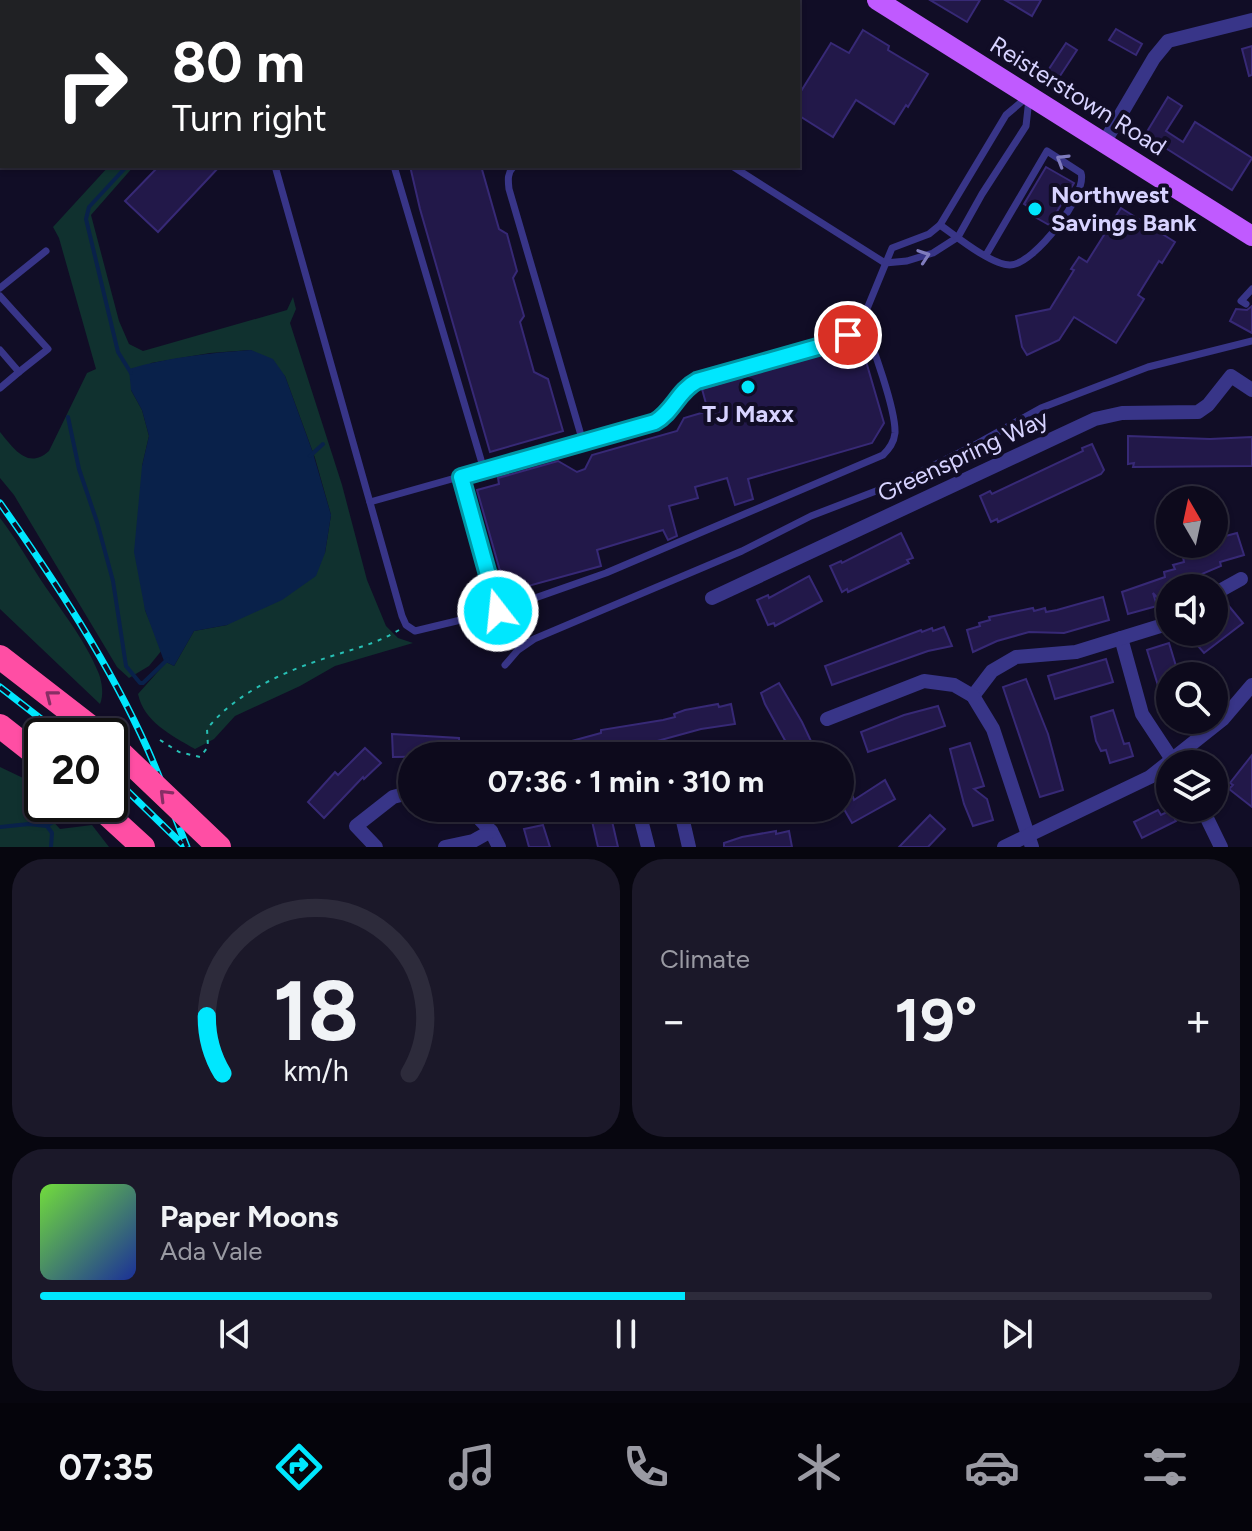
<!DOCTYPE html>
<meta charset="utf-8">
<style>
:root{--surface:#0d0a1c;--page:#1b1829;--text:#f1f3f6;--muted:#9a9aa3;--line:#2d2b3b;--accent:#00e7fe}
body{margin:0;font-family:Figtree,sans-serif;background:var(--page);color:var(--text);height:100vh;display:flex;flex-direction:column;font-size:30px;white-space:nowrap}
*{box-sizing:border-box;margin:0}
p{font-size:26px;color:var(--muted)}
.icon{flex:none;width:44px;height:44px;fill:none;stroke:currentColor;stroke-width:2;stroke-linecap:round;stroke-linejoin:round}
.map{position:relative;height:847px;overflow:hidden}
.side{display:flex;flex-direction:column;gap:12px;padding:12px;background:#07060f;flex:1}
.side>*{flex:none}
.guide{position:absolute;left:0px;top:0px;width:800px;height:168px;box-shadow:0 2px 6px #0004,0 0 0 2px var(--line);background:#202124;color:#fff;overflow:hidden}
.needle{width:52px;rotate:351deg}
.controls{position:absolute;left:1156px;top:486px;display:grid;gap:16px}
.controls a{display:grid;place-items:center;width:72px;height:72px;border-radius:50%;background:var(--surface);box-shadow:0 2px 6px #0004,0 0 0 2px var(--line);font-size:40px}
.speed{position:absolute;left:24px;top:718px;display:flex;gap:16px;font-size:40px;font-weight:700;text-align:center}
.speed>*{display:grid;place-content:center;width:104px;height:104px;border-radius:50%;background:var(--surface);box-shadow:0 2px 6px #0004,0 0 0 2px var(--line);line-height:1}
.speed .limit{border:4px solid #111;border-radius:12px;background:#fff;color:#111}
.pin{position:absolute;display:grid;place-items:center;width:68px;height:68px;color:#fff;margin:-34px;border:4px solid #fff;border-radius:50%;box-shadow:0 2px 8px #0007}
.me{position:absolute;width:88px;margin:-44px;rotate:344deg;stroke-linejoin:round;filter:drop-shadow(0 0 6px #0008)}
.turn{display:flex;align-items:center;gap:28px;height:168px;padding:0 40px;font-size:36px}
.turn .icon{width:104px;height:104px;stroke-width:2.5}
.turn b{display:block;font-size:56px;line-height:68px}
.big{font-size:60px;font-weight:700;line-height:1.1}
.side .tile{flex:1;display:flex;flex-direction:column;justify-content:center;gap:12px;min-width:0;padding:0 28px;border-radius:32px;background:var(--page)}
.side .dial{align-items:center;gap:0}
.dial svg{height:208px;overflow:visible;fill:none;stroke:var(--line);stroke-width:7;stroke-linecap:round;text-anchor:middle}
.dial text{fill:var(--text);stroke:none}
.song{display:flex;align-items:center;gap:24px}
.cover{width:96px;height:96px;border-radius:12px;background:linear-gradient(135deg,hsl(100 70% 55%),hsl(230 70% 35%))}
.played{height:8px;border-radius:4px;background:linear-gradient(90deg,var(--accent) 55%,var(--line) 55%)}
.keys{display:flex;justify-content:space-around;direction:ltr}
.heat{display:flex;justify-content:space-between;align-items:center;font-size:44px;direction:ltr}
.side .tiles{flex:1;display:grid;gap:12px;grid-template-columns:1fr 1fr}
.tile:last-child{grid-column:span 2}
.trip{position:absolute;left:398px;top:742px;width:456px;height:80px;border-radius:40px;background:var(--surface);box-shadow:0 2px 6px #0004,0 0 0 2px var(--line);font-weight:700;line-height:80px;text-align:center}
.dock{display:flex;height:128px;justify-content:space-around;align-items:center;background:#05040b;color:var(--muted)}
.dock .icon{width:56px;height:56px}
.dock .active{color:var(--accent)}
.dock b{font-size:36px;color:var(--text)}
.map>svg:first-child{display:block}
.green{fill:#10312f}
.water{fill:#09214a}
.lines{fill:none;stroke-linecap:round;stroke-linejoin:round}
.stream{stroke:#09214a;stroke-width:4}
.building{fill:#221849;stroke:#372976;stroke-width:2}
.path{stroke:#27bfb4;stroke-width:2;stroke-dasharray:4 6;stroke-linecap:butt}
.service{stroke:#383588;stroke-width:7}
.minor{stroke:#383588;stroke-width:14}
.primary{stroke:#c05aff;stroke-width:20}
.motorway{stroke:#ff4ea4;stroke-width:24}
.rail-casing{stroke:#00e7fe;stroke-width:7}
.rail{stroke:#110d26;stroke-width:4;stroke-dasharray:12;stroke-linecap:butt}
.motorway-bridge{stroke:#ff4ea4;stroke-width:24}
.oneway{stroke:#807cbe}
.oneway2{stroke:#882e65}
.route-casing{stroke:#0096a5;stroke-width:20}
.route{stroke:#00e7fe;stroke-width:14}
.poi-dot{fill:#00e7fe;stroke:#110d26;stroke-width:3}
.labels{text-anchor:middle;stroke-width:8;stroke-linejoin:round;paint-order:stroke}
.street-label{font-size:24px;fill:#d7d3ff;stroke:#110d26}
.poi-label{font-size:24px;font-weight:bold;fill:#d7d3ff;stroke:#110d26;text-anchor:start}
</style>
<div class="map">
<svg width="1252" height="847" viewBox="0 0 1252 847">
<rect width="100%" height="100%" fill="#110d26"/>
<g class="green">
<path d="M109 166H134L91 215 119 321 129 344 143 351 287 310 293 297 296 309 290 323 342 485 367 580 386 626 398 638 413 643 335 666 300 686 235 716 214 739 195 749C171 735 144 722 138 694L162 667 164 661 174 666 194 631 227 625 325 553 331 515 315 458 285 376 251 350 210 353 151 363 131 390 142 410 149 436 142 466 145 610 162 650 149 666 129 678 117 667 14 495 0 478V432C14 449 28 470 49 451L87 373 96 369 59 238 53 227Z"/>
<path d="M0 518C14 536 25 555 37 574 58 607 84 637 99 674 102 683 104 695 100 704L0 609Z"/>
<path d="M0 767 42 787V804H57L49 817 60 829 92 825 109 847H0Z"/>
</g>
<path class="water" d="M251 350 273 359 285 376 313 453 331 515 325 553 316 576 282 600 227 625 194 631 174 666 164 661 145 610 134 552 142 466 149 436 142 410 131 390 129 369C169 357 210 353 251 350Z"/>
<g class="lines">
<g class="stream">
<path d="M127 166 89 207 86 219 118 352 131 373"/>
<path d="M68 417 79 469 97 522 113 581 126 666 140 683H143L168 659"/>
<path d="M310 456 323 444"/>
<path d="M48 825 70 812"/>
<path d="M0 827 29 824 47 826 52 833 51 847"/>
</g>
</g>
<g class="building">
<path d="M930 0H980L967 22Z"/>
<path d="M1005 0H1041L1032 16Z"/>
<path d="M1116 29 1142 44 1136 55 1109 40Z"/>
<path d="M863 30 889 46 888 50 928 74 908 107 906 105 894 124 856 100 833 137 798 115V96L831 43 849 53Z"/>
<path d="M1066 43 1077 50 1056 82 1045 75Z"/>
<path d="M1252 46V75L1249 76 1242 49Z"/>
<path d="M1168 97 1182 106 1166 131 1183 142 1195 122 1252 158 1232 190 1145 135Z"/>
<path d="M159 166H220L158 232 125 201Z"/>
<path d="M410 166H481L499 229 507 234 517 271 513 278 524 316 520 322 534 372 548 379 563 431 490 452 420 209Z"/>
<path d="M1046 167 1074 183 1049 225 1035 217 1038 213 1024 204Z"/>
<path d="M1121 208 1175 242 1162 263 1159 261 1138 295 1144 299 1116 343 1074 317 1059 340 1027 355 1022 347 1016 316 1050 309 1074 270 1071 269 1079 257 1087 262Z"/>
<path d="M1252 306V333L1230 321 1236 309 1247 310Z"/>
<path d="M854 345 863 351 884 423 872 443 748 479 753 499 735 505 727 478 695 487 698 498 669 506 677 536 668 540 663 530 597 550 601 566 506 592 477 490 499 484 498 478 558 461 577 472 585 469 592 455 677 431 684 418 708 411 702 389 834 349 836 351Z"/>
<path d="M1128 436 1210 439 1252 437V466L1133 467 1134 463 1128 464Z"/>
<path d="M1092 444 1104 470 1101 474 998 522 997 519 991 522 980 496 990 491 992 494 1083 451 1082 448Z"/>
<path d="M901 533 913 558 907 560 909 563 848 592 847 589 842 592 830 566 841 561 842 563Z"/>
<path d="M1237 533 1244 555 1220 562 1221 566 1190 579 1192 585 1170 588V601L1162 603 1153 593 1157 606 1128 614 1122 592 1165 577 1164 572 1175 569 1173 565 1184 562 1183 557 1214 544V539Z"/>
<path d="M809 576 822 601 775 626 774 623 768 625 757 600 768 595 769 598Z"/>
<path d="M1103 597 1109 620 1064 633 1029 632 997 641 973 652 967 630 980 626 979 623 990 620 989 617 1033 608 1034 611 1045 608 1046 612 1057 610Z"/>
<path d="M1228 605 1243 623 1204 653 1186 632H1214V616Z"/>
<path d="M944 627 952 646 928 651 832 685 825 666 921 630 922 632 932 628 933 631Z"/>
<path d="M1169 643 1179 676H1170V718H1168L1147 650Z"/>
<path d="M1106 659 1113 682 1055 699 1048 676Z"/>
<path d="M1026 679 1048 734 1063 790 1040 797 1003 687Z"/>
<path d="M779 683 802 722 818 756H796L792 753 765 704 761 693Z"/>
<path d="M718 704 719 707 731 704 735 724 701 729 639 746 628 747 627 744 587 756H571L568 742 601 733V730L663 720 675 717 674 714 685 710Z"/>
<path d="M938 706 945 726 868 752 861 732 904 715Z"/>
<path d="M1113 710 1124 744 1129 743 1133 756 1110 763 1106 750 1101 751 1096 741 1091 717Z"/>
<path d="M392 734 459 738 460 756 393 757Z"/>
<path d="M970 743 984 786 974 789 987 799 993 820 973 826 964 804 950 749Z"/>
<path d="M365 748 381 763 364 779 363 777 324 818 308 802 335 772 338 775Z"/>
<path d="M1252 755V807L1229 789 1233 785 1230 783Z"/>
<path d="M885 780 895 799 852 823 841 804 853 797 854 800Z"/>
<path d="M589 808H609L618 847H598Z"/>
<path d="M705 808H725L727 817 708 821Z"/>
<path d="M1158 810 1161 815 1171 810 1176 821 1142 838 1134 822Z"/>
<path d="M930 815 945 829 928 847H899Z"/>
<path d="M543 825 550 847H529L524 829Z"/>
<path d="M776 831V834L789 831 792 847H724V843L742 837Z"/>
</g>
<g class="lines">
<path class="path" d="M160 740 179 752 200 757 208 747 207 729C235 693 285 671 329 657 353 649 376 644 399 630"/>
<g class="service">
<path d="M178 0 180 2"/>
<path d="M577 0 581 2"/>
<path d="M76 2 82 0"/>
<path d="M652 2 654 0"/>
<path d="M0 88 2 86"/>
<path d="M275 166 402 616 406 625 415 631 498 611 606 573 883 455C889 449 894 443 895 433 896 410 872 343 862 321"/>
<path d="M394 166 484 470"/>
<path d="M514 166C507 173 508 180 509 189L583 442"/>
<path d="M732 166 885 263 907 261 933 253 958 237 982 194 1026 126 1029 99"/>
<path d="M940 225C956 236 991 265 1010 265 1034 265 1088 194 1081 173L1047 151 986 255"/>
<path d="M0 288 46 251"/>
<path d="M0 296 48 349 19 372"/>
<path d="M1246 304 1241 301 1252 289"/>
<path d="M0 350 19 372 0 388"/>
<path d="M461 477 498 611"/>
<path d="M370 502 655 422C673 412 678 391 697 381L844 338 862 321 892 248 929 234 940 225 1006 115 1026 98"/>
<path d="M505 665 518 650 534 639 742 551 811 516 902 481 971 447 1041 408 1148 367 1252 341"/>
</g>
<g class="minor">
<path d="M1104 143 1154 58 1168 41 1252 20"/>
<path d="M1214 594 1241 579"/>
<path d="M712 598 1095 419 1122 413 1198 412 1208 405 1231 376 1252 390"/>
<path d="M1121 638 1142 714 1175 764"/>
<path d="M973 696 992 671 1016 657 1076 652 1170 623"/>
<path d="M827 719 924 681 954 685 973 696 993 729 1032 847"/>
<path d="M469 808 491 831 499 847"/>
<path d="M638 808 648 847"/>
<path d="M680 808 689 847"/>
<path d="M1202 808 1221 847"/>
<path d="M376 847 356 826 393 797 412 792"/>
<path d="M445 847 473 841 491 831"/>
<path d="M1004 847 1150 777 1223 719 1252 685"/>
</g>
<path class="primary" d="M877 0 1252 236"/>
<g class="motorway">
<path d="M0 657 102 736"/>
<path d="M0 726 42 759"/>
<path d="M96 804 143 847"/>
</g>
<g class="rail-casing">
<g id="rail">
<path d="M0 503C55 581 109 663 148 750 162 782 174 815 187 847"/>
<path d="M0 687 63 736"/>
<path d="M110 774 182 844"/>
</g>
</g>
<use href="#rail" class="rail"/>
<path class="motorway-bridge" d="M110 743 219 847"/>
</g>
<defs><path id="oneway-chevron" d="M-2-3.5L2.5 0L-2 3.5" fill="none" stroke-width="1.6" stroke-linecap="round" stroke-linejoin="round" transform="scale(2)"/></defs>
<g class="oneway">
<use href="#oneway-chevron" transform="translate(1062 160) rotate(-149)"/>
<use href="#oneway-chevron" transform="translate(924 256) rotate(-19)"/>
</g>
<g class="oneway2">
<use href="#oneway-chevron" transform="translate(51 696) rotate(-142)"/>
<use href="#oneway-chevron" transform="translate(165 795) rotate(-135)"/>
</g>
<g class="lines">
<g class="route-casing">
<path id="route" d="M498 611 461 477 655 422C673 412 678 391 697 381L839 341 848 335"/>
</g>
<use href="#route" class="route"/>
</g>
<g class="poi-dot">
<circle cx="1035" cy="209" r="8"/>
<circle cx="748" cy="387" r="8"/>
</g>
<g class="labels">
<g class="street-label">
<text transform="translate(1078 96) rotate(32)" y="8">Reisterstown Road</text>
<text transform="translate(963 456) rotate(-25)" y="8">Greenspring Way</text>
</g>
<g class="poi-label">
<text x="1051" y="203">Northwest<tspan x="1051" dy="28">Savings Bank</tspan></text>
<text x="748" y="422" text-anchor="middle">TJ Maxx</text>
</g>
</g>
</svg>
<div class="controls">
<a><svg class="needle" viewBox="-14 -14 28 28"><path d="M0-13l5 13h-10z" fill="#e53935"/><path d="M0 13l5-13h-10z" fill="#9a9aa3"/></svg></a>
<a><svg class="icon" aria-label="sound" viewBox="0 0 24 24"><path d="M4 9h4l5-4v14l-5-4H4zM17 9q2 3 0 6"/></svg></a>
<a><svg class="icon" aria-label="search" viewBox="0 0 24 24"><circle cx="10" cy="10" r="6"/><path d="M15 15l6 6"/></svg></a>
<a><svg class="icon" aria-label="layers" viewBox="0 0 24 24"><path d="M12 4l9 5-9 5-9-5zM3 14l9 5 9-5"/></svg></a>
</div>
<div class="speed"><div class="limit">20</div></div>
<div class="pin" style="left:848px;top:335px;background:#d93025"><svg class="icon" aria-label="arrive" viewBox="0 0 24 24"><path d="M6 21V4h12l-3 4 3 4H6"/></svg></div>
<svg class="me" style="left:498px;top:611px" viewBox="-20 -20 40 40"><circle r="17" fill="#00e7fe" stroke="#fff" stroke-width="3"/><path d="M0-11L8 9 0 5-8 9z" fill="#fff"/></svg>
<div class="trip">07:36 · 1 min · 310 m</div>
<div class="guide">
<div class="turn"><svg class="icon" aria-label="right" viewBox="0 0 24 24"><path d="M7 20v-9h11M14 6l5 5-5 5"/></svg><div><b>80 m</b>Turn right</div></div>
</div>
</div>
<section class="side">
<div class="tiles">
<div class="tile dial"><svg viewBox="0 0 100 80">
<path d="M14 69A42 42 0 1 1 86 69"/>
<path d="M14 69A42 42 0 0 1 8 47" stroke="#00e7fe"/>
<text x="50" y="56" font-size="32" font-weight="700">18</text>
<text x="50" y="72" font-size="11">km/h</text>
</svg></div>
<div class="tile"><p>Climate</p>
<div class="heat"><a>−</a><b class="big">19°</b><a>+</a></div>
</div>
<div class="tile">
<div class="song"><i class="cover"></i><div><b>Paper Moons</b><p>Ada Vale</p></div></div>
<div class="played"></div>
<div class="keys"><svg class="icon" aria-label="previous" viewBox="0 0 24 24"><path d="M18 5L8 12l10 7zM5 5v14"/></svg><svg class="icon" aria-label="pause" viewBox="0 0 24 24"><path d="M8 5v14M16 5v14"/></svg><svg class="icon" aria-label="next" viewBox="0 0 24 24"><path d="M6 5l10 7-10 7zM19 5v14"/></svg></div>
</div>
</div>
</section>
<nav class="dock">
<b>07:35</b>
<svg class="icon active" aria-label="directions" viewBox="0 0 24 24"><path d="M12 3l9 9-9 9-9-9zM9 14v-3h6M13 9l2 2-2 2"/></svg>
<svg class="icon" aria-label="music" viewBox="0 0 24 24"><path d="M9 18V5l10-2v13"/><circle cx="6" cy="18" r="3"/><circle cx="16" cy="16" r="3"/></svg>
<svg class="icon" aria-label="phone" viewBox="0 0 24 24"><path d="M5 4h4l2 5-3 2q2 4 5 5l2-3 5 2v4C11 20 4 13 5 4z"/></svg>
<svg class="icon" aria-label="climate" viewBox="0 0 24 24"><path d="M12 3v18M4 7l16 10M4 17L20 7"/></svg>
<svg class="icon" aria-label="car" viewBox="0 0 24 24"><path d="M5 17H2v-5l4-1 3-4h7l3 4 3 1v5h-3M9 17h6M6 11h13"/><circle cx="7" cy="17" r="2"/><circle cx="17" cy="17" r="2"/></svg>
<svg class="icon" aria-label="filters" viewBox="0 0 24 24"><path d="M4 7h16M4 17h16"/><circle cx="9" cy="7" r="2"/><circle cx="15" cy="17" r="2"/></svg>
</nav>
